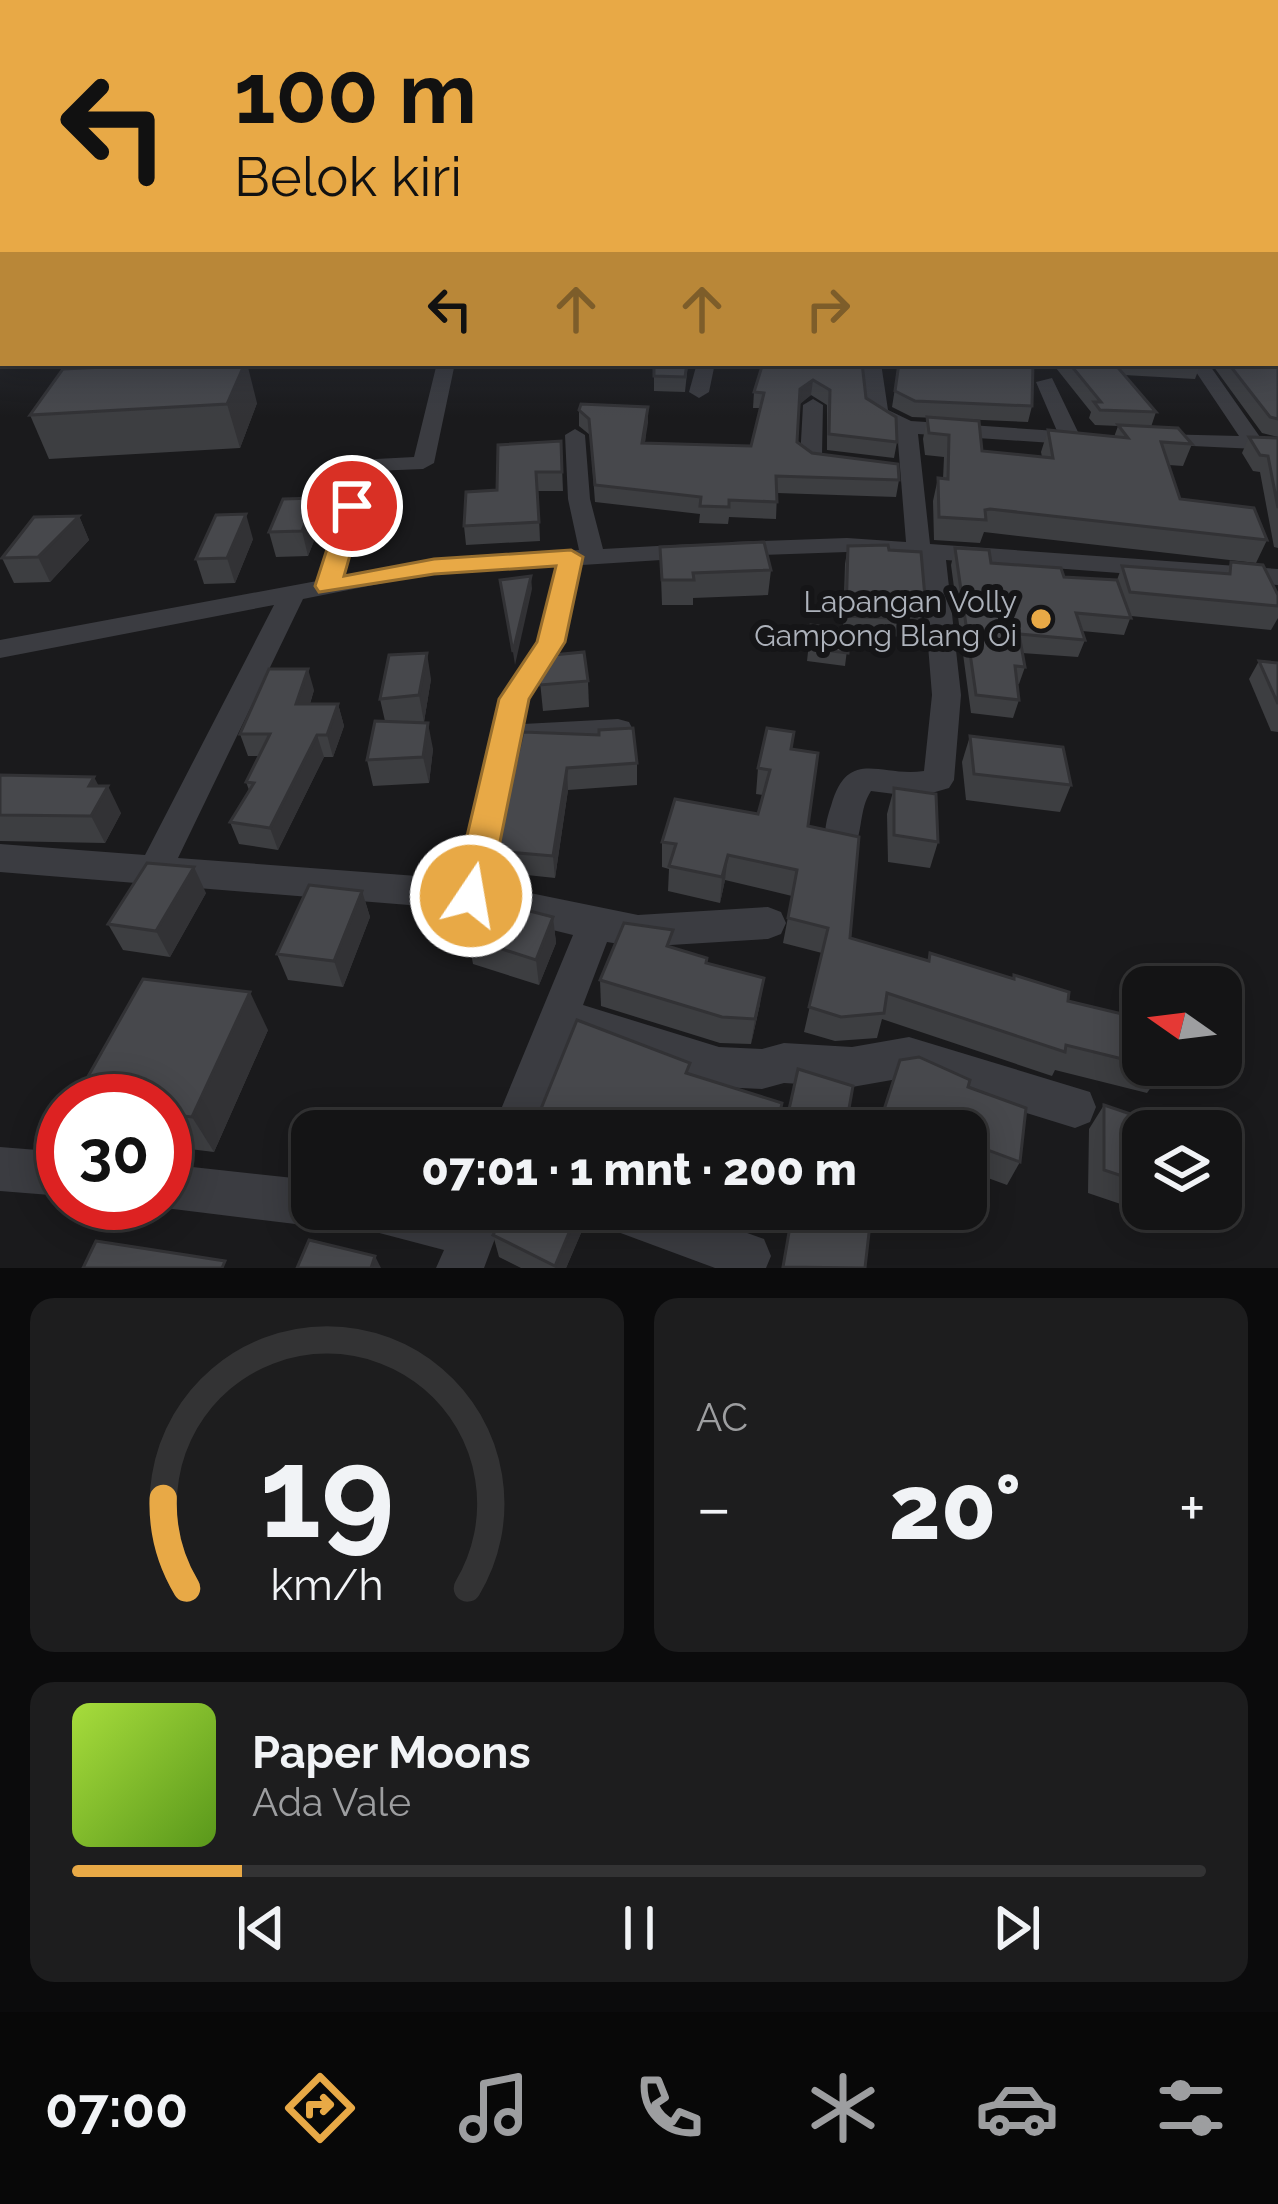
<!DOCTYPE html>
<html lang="id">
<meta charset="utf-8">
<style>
:root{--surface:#141415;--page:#1d1d1e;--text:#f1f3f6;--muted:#9d9ea0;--line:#333334;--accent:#e8a946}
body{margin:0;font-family:Raleway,sans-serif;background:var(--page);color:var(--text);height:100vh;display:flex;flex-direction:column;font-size:45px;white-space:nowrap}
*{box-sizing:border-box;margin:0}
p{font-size:39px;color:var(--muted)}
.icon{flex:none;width:66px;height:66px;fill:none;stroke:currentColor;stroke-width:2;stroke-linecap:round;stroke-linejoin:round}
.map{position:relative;height:1268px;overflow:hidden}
.sheet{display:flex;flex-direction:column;gap:30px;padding:30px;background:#0b0b0c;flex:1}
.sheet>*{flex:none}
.hud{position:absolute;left:0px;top:0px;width:1278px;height:366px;box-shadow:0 6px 30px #0003,0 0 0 3px var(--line);background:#e8a946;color:#111;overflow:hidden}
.needle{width:78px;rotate:284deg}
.fabs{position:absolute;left:1122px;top:966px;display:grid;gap:24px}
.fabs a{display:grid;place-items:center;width:120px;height:120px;border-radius:24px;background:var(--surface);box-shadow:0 6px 30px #0003,0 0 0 3px var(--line);font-size:60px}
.speed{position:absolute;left:36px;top:1074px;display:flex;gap:24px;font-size:60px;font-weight:700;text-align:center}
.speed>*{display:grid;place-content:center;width:156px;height:156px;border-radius:50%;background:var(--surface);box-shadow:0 6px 30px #0003,0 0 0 3px var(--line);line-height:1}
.speed .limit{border:18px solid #d22;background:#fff;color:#111}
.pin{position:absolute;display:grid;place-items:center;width:102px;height:102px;color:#fff;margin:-51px;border:6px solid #fff;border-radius:50%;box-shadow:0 3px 12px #0007}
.me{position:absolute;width:132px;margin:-66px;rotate:12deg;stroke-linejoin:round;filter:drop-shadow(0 0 9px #0008)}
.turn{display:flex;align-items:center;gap:42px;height:252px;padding:0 36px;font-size:54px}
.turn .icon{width:156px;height:156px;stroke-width:2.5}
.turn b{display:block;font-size:84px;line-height:102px}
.lanes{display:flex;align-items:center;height:114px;padding:0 36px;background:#0003;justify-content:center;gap:60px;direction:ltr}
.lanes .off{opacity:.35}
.big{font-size:90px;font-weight:800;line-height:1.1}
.sheet .widget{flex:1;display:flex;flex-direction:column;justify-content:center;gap:18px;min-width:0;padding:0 42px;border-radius:24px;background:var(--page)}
.sheet .dial{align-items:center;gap:0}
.dial svg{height:312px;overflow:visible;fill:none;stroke:var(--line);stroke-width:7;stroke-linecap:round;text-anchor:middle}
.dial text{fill:var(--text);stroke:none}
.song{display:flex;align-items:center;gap:36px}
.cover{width:144px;height:144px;border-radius:18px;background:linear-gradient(135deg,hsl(80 70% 55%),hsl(90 70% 35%))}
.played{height:12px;border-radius:6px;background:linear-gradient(90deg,var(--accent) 15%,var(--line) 15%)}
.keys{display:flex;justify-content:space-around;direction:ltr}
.heat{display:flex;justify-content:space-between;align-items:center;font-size:66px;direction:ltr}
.sheet .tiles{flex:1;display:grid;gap:30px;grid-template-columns:1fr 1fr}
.widget:last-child{grid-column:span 2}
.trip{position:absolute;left:291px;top:1110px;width:696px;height:120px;border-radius:24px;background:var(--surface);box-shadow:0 6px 30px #0003,0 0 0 3px var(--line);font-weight:800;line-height:120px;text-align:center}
.menu{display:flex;height:192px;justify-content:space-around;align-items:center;background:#080808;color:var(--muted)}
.menu .icon{width:84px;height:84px}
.menu .selected{color:var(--accent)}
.menu b{font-size:54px;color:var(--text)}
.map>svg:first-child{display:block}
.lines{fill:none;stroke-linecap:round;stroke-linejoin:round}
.street{fill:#3b3c41;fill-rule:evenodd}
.wall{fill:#3d3e41}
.shaded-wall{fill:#323235}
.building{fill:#47484c;stroke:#323235;stroke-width:3}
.route{fill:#e8a946;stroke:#976e2e;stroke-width:3}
.poi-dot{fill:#e8a946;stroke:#151517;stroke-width:4.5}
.labels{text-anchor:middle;stroke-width:12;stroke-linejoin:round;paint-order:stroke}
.poi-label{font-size:30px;fill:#adb2bb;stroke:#151517;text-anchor:end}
</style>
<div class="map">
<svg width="1278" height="1268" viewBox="0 0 1278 1268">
<rect width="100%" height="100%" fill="#1a1a1c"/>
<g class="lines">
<g class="street">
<path d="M1275 292 1278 293V306L1275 305Z"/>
<path d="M437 363H455L434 463 423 469 374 471 344 575 434 559 579 550 568 499 565 435 575 429 585 435 590 499 603 549 693 544 705 551 693 558 582 565 565 642 528 700 523 724 618 719 629 722 633 730 629 738 618 741 519 745 491 885 638 915 768 907 781 912 786 923 781 934 768 939 638 947 607 942 583 1005 719 1047 762 1049 784 1043 852 1047 909 1037 1090 1092 1096 1107 1090 1122 1075 1128 909 1077 852 1087 784 1083 762 1089 719 1087 571 1038 536 1131H492L573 935 471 910 0 872V844L145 855 274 605 0 658V640L317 581 357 460 414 457ZM556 566 537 642 499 699 457 879 178 858 303 599 434 573Z"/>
<path d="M697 363H715L709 392 699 398 689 392Z"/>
<path d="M863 363H881L888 410 911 421 1057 431 1036 382 1052 378 1078 432 1092 439 1082 445 918 434 930 544 1278 569V585L946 560 961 695 954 780 949 788 918 797 871 791C859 809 863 832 853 852L841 856 829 852C822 838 826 820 831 806 848 746 881 778 924 771L932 695 921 558 847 552 731 556 719 549 731 542 847 538 906 542 897 430 868 413Z"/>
<path d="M1190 363H1208L1260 437 1278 438V450L1150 444V436L1157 434 1239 436Z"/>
<path d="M813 399 823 405 822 455 847 461V471H831L800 459 803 405Z"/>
<path d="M0 1147 63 1152V1196L0 1191Z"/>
<path d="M165 1164 312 1180V1209H332L328 1219 312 1226 165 1208 152 1203H165Z"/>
<path d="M342 1209H506L484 1268H436L444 1250 349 1225Z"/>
<path d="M592 1209H680L764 1239 771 1256 766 1268H715L599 1225Z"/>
</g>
</g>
<g class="wall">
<path d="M1275 240H1278V287L1275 285Z"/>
<path d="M1278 317V437L1262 433 1211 363H1275Z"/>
<path d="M654 363H688L685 392 654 391Z"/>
<path d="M725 363H862L866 398 897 442 894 458 827 450V405L811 395 799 404 797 442 812 453 899 480 896 497 777 493 776 519 729 517 728 524 699 523 700 514 595 502 590 435 579 426V410L648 407 645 443 751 446 760 408H753L754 392 761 369Z"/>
<path d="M899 363 1032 406 1028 422 912 417 892 407Z"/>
<path d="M1052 363H1201L1195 379 1124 375 1156 412 1151 427 1192 444 1183 466 1169 465 1180 499 1267 540 1256 563 984 532 980 543 934 540 933 501 938 478 943 479 944 457 925 455 923 439 927 417 982 451 1042 457 1041 452 1048 430 1114 437 1118 426 1095 425 1089 418 1091 412Z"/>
<path d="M257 403 240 448 49 459 30 415Z"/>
<path d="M1249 437 1278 438V548L1274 547 1260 472 1253 471 1242 453Z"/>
<path d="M561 441 563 491H538L540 541 466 545 464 526 497 490Z"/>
<path d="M79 516 89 540 50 582 14 583 2 558Z"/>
<path d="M321 523 308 556 276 557 269 532Z"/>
<path d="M253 539 235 583 204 584 196 559Z"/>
<path d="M848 546 889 550 927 620 923 638 849 634 845 666 807 661 811 625 843 629 845 564Z"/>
<path d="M660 547 771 570 768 595 693 598V605H662Z"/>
<path d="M955 548 991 563 1064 577 1117 580 1122 566 1226 573 1231 562 1278 595V618L1271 630 1131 616 1124 635 1082 631 1085 640 1078 657 1022 653 1025 667 1019 684H1017L1019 700 1013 718 971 713 951 565Z"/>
<path d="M1259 661 1278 663V732L1271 731 1249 679Z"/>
<path d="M538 662 588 681 589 707 543 711Z"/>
<path d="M431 679 424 722H415L433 749 429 783 373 786 367 760 385 721 380 699Z"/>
<path d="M314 690 310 704H338L344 726 333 757H324L278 850 239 844 230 822 249 790 246 782 259 756H248L240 734Z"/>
<path d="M523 732 637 763V785L568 790 555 878 498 872 495 851Z"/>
<path d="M970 736 1071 785 1060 812 966 800 962 762Z"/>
<path d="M792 749 808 826 850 938 928 961 930 953 1012 979 1014 975 1068 1001 1143 1019V1065H1163L1164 1069 1147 1093 1055 1070 1052 1076 882 1019 877 1038 835 1041 804 1032 822 953 783 943 792 896 725 880 720 903 668 891 669 869 662 867V842L758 814 763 795 756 794 758 768Z"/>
<path d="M0 775 121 813 105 843 0 841Z"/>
<path d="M894 788 938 842 930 868 888 862 887 814Z"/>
<path d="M362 891 370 917 343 987 288 980 277 954Z"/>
<path d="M206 893 170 957 123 950 108 924Z"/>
<path d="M553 917 556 943 539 985 473 964 468 938Z"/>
<path d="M673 948 707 963 760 1004 751 1044 720 1043 601 1006 600 980Z"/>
<path d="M268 1030 214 1152 165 1146V1101H102L86 1080Z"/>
<path d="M900 1060 968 1087 1020 1162 1007 1185 966 1170V1131H877Z"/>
<path d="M798 1069 845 1131H785Z"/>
<path d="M1104 1105 1143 1131V1209H1167L1159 1217 1088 1193 1089 1129Z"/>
<path d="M506 1209H582L584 1226 566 1268H521L499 1257 493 1235Z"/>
<path d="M693 1209H721L718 1218Z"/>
</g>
<g class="shaded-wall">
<path d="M245 363H247L257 403 240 448 227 404Z"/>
<path d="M813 380 811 395 799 405 800 389Z"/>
<path d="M648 407V423L642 460V443Z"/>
<path d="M315 498 321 523 308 556 302 531Z"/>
<path d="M246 514 253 539 235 583 227 558Z"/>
<path d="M79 516 89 540 50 582 38 557Z"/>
<path d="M531 576 532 589 515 665 513 652Z"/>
<path d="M427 653 431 679 424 722 419 695Z"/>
<path d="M308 669 314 690 303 725 296 704Z"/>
<path d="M338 704 344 726 333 757 327 735Z"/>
<path d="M428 723 433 749 429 783 423 757Z"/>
<path d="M317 735 324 757 278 850 270 828Z"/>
<path d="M567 768 568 790 555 878 553 856Z"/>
<path d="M94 777 103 794 108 786 121 813 105 843 91 816 89 786Z"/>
<path d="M728 855 725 880 720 903 722 877Z"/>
<path d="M194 867 206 893 170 957 156 931Z"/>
<path d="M362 891 370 917 343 987 334 961Z"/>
<path d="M553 917 556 943 539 985 536 960Z"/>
<path d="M764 978 760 1004 751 1044 755 1019Z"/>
<path d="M250 992 268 1030 214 1152 192 1117Z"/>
<path d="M579 1209H582L584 1226 566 1268H555Z"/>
<path d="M375 1256 381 1268H371Z"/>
</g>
<g class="building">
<path d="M1275 240H1278V269L1275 267Z"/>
<path d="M1275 317H1278V419L1270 417 1228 363H1275Z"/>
<path d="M189 363H245L227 404 30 415 63 369Z"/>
<path d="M654 363H687L685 377 654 376Z"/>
<path d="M763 363H862L866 398 896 417 897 442 829 434 830 390 813 380 800 389 797 442 812 453 898 464 899 480 776 476 777 502 729 500V507L700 506 701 497 595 485 589 419 579 410 581 404 648 407 642 443 751 446 764 393 754 392Z"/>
<path d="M899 363H1033L1032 406 915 401 895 391Z"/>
<path d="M1069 363H1114L1156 412 1100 410 1094 402H1101Z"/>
<path d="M927 417 979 421 982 451 1053 458 1048 430 1128 438 1118 425 1178 428 1192 444 1161 442 1180 499 1254 508 1267 540 990 509 985 510 986 520 939 517 938 478 948 479 949 435 929 433Z"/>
<path d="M1249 437 1278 438V508L1268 456 1260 455Z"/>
<path d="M561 441 562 472H536L539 522 464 526 466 492 497 490 498 445Z"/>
<path d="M315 498 302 531 269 532 283 499Z"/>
<path d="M246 514 227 558 196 559 216 515Z"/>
<path d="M79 516 38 557 2 558 34 517Z"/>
<path d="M764 542 771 570 693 573 694 580H662L660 547Z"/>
<path d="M888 545 889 550 921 552 927 620 846 616 848 546Z"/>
<path d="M955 548 989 550 991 563 1061 568 1064 577 1117 580 1131 618 1076 613 1085 640 1019 634 1025 667 1015 666 1019 700 976 695Z"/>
<path d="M1231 562 1263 565 1278 595V606L1130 592 1122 566 1230 574Z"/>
<path d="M531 576 513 652 500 580Z"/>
<path d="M811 625 850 630 848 653 809 648Z"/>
<path d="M584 652 588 681 540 685 538 662 543 656Z"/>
<path d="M427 653 419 695 380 699 389 655Z"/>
<path d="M1259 661 1278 663V704Z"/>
<path d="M269 669H308L296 704H338L327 735H317L270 828 230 822 254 783 246 782 270 734H240Z"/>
<path d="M375 721 428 723 423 757 367 760Z"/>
<path d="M633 728 637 763 567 768 553 856 495 851 523 732 599 735V730Z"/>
<path d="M767 728 794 732 791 749 818 753 808 826 859 837 850 938 929 961 930 953 1014 979V975L1069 992 1068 1001 1143 1019V1064L1066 1045 1065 1052 887 993 884 1013 841 1017 809 1007 828 928 788 918 797 870 728 855 722 877 669 866 676 844 662 842 675 799 758 814 770 770 758 768Z"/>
<path d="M970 736 1063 747 1071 785 974 774Z"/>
<path d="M0 775 94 777 89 786H108L91 816 0 815Z"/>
<path d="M894 788 936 794 938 842 894 835Z"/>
<path d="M147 863 194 867 156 931 108 924Z"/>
<path d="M309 885 362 891 334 961 277 954Z"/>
<path d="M487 900 553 917 536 960 468 938Z"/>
<path d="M624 923 673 930 667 946 707 958 706 963 764 978 755 1019 722 1017 600 980Z"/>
<path d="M143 979 250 992 192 1117 165 1114V1101H128L136 1086 86 1080Z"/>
<path d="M577 1020 690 1063 686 1073 782 1103 776 1131H532Z"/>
<path d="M919 1057 970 1080 968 1087 1026 1108 1020 1162 966 1142V1131H914L882 1116 900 1060Z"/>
<path d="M798 1069 853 1086 845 1131H812L786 1123Z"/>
<path d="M1104 1105 1175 1129V1131H1143V1183L1104 1170Z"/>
<path d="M506 1209H579L555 1266 493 1235Z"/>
<path d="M793 1209H826L870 1224 865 1268 783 1267Z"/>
<path d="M309 1240 375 1256 371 1268H297Z"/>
<path d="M96 1241 225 1261 222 1268H83Z"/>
</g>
<linearGradient id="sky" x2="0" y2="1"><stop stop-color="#0e0e0f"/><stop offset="0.58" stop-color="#383e4b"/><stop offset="1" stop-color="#383e4b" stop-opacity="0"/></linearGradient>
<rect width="1278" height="417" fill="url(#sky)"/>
<path class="route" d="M352 499 364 506 344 576 434 559 571 550 583 557 565 642 529 699 489 896 483 906 471 911 458 906 453 896 499 699 537 642 556 566 434 574 319 592 315 586 341 506Z"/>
<circle class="poi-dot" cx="1041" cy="619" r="12"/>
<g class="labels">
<g class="poi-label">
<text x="1017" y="612">Lapangan Volly<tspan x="1017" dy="34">Gampong Blang Oi</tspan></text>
</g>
</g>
</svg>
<div class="fabs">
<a><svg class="needle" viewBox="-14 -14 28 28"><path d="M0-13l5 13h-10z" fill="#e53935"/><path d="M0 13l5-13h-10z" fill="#9d9ea0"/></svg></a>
<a><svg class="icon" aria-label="layers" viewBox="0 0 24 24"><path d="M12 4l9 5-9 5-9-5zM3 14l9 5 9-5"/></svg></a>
</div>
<div class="speed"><div class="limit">30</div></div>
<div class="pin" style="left:352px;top:506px;background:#d93025"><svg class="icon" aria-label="arrive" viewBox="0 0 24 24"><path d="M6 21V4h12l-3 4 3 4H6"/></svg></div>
<svg class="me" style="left:471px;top:896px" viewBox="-20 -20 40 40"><circle r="17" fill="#e8a946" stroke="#fff" stroke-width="3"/><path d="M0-11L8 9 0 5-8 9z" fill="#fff"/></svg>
<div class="trip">07:01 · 1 mnt · 200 m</div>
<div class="hud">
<div class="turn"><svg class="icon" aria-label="left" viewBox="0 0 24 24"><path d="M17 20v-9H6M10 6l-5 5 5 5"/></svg><div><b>100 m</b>Belok kiri</div></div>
<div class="lanes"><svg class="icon" aria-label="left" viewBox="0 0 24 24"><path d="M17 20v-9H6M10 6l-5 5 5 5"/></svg><svg class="icon off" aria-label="ahead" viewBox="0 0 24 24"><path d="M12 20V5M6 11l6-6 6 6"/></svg><svg class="icon off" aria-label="ahead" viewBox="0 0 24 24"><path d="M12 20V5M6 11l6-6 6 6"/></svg><svg class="icon off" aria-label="right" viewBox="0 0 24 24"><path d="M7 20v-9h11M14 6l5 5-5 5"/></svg></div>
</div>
</div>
<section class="sheet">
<div class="tiles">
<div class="widget dial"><svg viewBox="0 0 100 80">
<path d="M14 69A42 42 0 1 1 86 69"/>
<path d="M14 69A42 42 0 0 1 8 46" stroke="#e8a946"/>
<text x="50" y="56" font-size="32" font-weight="700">19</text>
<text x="50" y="72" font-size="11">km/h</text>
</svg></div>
<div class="widget"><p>AC</p>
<div class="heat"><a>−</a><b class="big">20°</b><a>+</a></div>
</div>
<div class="widget">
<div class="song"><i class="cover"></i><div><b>Paper Moons</b><p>Ada Vale</p></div></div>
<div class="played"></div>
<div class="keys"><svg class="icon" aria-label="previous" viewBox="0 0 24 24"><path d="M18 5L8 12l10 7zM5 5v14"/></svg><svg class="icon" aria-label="pause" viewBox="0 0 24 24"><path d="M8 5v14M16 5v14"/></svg><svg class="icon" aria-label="next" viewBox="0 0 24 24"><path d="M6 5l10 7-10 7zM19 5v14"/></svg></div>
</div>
</div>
</section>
<nav class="menu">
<b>07:00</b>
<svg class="icon selected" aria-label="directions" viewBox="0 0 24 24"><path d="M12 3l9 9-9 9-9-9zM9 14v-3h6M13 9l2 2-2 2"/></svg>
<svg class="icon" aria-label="music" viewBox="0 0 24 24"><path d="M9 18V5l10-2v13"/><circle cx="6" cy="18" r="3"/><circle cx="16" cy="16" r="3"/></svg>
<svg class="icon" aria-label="phone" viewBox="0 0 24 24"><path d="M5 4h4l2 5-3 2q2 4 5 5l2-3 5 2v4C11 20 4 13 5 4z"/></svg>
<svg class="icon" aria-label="climate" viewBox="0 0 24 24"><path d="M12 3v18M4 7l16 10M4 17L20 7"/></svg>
<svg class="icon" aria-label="car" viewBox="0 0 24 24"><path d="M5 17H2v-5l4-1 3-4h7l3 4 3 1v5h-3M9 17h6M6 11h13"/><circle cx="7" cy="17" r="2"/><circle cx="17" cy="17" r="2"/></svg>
<svg class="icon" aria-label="filters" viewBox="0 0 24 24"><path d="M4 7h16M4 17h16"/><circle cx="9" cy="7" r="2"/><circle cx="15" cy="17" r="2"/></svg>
</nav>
